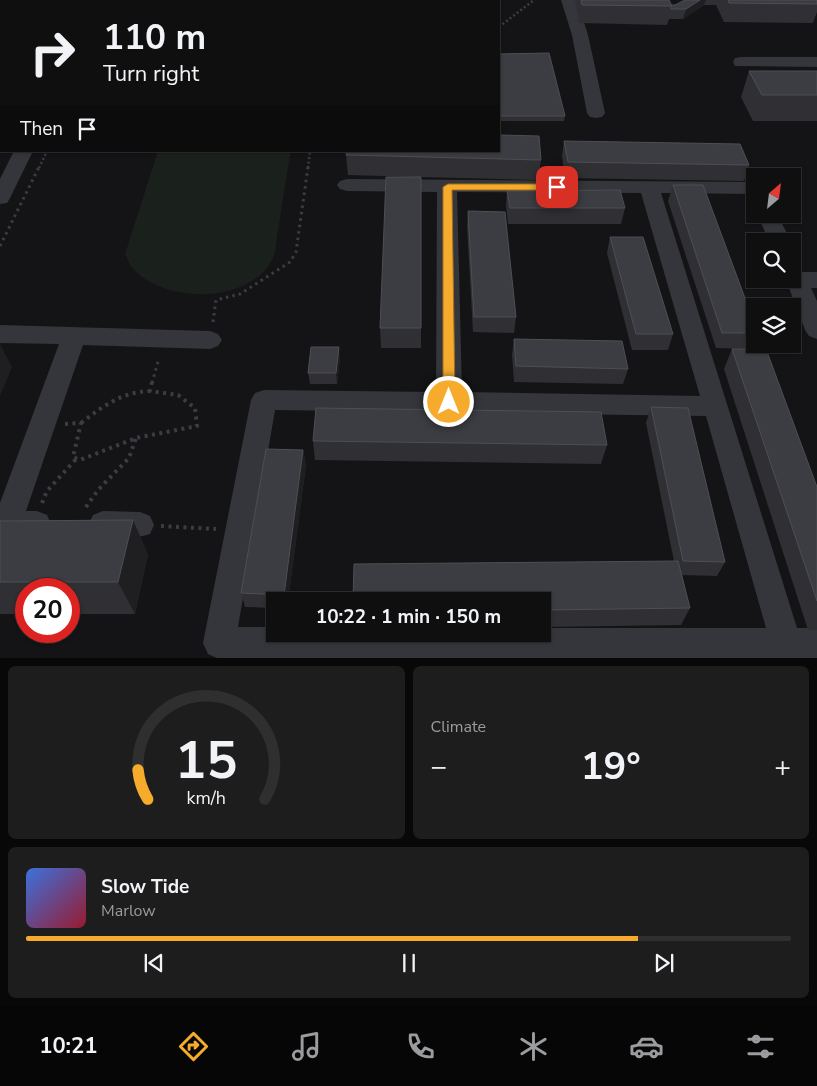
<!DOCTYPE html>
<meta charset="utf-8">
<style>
:root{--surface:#0f0f10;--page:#1d1d1e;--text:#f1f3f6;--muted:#9b9c9f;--line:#2f2f30;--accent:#f6ab2c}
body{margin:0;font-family:"Nunito Sans",sans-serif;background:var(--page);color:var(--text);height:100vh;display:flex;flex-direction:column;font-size:19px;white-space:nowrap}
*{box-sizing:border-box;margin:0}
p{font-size:16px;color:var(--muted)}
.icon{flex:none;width:28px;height:28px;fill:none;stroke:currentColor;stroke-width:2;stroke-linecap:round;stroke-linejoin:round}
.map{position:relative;height:658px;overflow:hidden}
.sheet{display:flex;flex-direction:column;gap:8px;padding:8px;background:#080809;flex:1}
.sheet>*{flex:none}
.banner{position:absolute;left:0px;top:0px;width:500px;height:152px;box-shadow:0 1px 4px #0004,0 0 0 1px var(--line);background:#0f0f10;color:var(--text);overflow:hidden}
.needle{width:32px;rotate:28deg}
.tools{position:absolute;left:746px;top:168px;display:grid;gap:10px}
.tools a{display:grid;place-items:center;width:55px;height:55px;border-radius:0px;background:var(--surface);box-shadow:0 1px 4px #0004,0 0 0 1px var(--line);font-size:25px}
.speed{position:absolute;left:15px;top:578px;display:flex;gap:10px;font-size:25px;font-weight:700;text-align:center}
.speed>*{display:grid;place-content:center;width:65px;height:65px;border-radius:50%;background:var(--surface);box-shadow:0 1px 4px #0004,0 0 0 1px var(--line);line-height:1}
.speed .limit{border:8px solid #d22;background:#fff;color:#111}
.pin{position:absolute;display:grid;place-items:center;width:42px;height:42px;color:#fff;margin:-21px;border-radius:10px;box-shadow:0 2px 8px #0006}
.me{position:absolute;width:55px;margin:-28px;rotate:0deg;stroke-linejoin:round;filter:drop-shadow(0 0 4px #0008)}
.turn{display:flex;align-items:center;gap:18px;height:105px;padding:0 20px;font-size:22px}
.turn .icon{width:65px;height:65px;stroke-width:2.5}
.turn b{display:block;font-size:35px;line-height:42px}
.then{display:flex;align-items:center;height:48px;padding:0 20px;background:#0003;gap:10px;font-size:19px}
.big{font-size:38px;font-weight:700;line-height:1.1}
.sheet .widget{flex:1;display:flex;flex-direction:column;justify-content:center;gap:8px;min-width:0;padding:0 18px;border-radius:8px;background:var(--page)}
.sheet .dial{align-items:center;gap:0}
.dial svg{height:130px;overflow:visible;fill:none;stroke:var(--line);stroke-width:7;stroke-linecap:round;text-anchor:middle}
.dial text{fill:var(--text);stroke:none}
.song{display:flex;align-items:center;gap:15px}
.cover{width:60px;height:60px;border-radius:8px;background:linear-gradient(135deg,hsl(220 70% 55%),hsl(350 70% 35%))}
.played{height:5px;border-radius:2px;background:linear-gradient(90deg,var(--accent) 80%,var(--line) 80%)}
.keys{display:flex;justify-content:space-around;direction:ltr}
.heat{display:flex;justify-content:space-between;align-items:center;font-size:28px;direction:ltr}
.sheet .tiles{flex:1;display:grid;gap:8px;grid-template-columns:1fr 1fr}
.widget:last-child{grid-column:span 2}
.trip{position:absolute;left:266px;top:592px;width:285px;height:50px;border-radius:0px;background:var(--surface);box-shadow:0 1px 4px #0004,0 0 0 1px var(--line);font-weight:700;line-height:50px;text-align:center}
.tab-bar{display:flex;height:80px;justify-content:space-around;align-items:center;background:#060606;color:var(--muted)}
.tab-bar .icon{width:35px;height:35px}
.tab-bar .on{color:var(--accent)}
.tab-bar b{font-size:22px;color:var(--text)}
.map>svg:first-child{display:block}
.green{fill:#1a201b}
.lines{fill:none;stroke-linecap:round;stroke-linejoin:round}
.path-far2{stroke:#3b3d42;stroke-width:2.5;stroke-dasharray:2 2.5;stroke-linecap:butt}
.path-far1{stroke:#3b3d42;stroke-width:3;stroke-dasharray:2.5 4;stroke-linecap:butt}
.path{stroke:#3b3d42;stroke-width:4;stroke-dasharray:3 4.5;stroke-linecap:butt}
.minor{fill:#35363b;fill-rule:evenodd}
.wall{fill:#303034}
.shaded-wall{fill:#1f1f22}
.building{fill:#3c3d42;stroke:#4d4f54}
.route{fill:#f6ab2c;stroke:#a06f1d}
</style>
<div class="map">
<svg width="817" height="659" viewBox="0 0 817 659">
<rect width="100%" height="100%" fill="#141416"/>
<path class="green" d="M158 151H291C286 178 282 204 278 231 276 239 277 250 273 258 251 304 167 304 134 270 130 266 128 259 125 254Z"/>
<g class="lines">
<g class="path-far2">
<path d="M499 27 534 0"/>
<path d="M39 168 47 151"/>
<path d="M308 168 310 151"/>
</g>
<g class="path-far1">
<path d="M0 246 39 167"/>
<path d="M213 322 216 300 240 294 290 262 296 252 308 167"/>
<path d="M152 383 159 358"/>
</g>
<g class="path">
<path d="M81 423C103 406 122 392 150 391"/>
<path d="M65 424 81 423 73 457 80 460 136 438 197 426 195 408 178 395 150 391 152 382"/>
<path d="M42 503 47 491 77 458"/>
<path d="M86 507 98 490 129 458 136 438"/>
<path d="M161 526 216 529"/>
</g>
<g class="minor">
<path d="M96 0H112V1H97Z"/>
<path d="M561 0H577L588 35 605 113 602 117 596 118 590 117 587 113 572 35Z"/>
<path d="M741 57H817V67L735 66 733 62 735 58Z"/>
<path d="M14 151H33L10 198 7 203 0 204V179Z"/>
<path d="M347 179 755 182V194L661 193 797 628H817V659H219L208 654 203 643 251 400 255 393 264 390 436 392 437 192 347 191 340 189 337 185 340 181ZM457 192 641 193 700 396 462 392ZM275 410 706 416 766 628H542V634H275V627H238Z"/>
<path d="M757 214H777L791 241H769Z"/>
<path d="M797 272H817V288H811L817 301V339L809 336 805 330 786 280 792 279V274Z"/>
<path d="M0 325 210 331 218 334 222 340 218 346 210 349 83 345 26 511H37L47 515 51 524 47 533C33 538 14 538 0 533V503L59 344 0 343Z"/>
<path d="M103 511 140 512 150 516 154 525 150 534C133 540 110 539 93 533L89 524 93 515Z"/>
</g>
</g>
<g class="wall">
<path d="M575 0H669L671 5H675L685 0H817V12L813 23 724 22 716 5H704L683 19H669L667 25 579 23Z"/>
<path d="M499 54 565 116 564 121H499Z"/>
<path d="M749 71H817V121H753L741 97Z"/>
<path d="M564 141 749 165 744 181 565 178 562 156Z"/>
<path d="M346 155 541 160 538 180 421 177V348H381L380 328 417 177 348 175Z"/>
<path d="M673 185 755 325V340L751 349 716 348 668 201Z"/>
<path d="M507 191 625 208 621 224H508L506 206Z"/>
<path d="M468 211 516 317 514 333 473 332 467 227Z"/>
<path d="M610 237 673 334 668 350H632L607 253Z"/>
<path d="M514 339 628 369 623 384 514 382 512 355Z"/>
<path d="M732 349 817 487V630H808L724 369Z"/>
<path d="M340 358 337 384H310L308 373Z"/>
<path d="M651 407 725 562 717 576 682 575 690 608 681 625 542 627V601L674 561 646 423Z"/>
<path d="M313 441 607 445 601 464 315 460Z"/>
<path d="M303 450 306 465 288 601H275V608L245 607 241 593Z"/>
<path d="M0 521 148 554 135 614H69V589H26V614H0Z"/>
</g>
<g class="shaded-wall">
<path d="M8 0H17V1H7Z"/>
<path d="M700 0H706L704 5 683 19 686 9Z"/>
<path d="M1 11V27L0 29V13Z"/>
<path d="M0 344 12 367 0 396Z"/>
<path d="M339 347 340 358 337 384 336 373Z"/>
<path d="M303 450 306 465 288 601H286L284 595Z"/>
<path d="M133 520 148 554 135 614 118 582Z"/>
</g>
<g class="building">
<rect x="298" y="0" width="29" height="1"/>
<rect x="450" y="0" width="28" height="1"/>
<path d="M581 0H669L672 6 582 5Z"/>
<path d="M685 0H700L686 9H671V5H675Z"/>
<path d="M728 0H817V4L729 3Z"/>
<path d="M1 1V11L0 13V3Z"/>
<path d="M549 53 565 116H499V54Z"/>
<path d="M749 71H817V95H762Z"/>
<path d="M499 135 539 136 541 160 346 155 347 151H499Z"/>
<path d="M564 141 740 144 749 165 568 162Z"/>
<path d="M386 177H421V328H380Z"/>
<path d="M673 185H703L755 325V333H722Z"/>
<path d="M620 190 625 208H510L507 191Z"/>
<path d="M468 211 505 212 516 317H474Z"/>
<path d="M610 237H643L673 334H636Z"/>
<path d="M514 339 622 341 628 369 516 366Z"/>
<path d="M311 347H339L336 373H308Z"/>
<path d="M732 349H766L817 487V601Z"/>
<path d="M651 407 688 408 725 562 683 561Z"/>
<path d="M316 408 601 412 607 445 313 441Z"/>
<path d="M266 449 303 450 284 595 241 593Z"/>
<path d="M133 520 118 582H0V521Z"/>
<path d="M678 561 690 608 542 610V601H353L354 564Z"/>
</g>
<path class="route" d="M448 184H557L562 187 557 190H452L455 402 453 406H445L443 402V187Z"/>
</svg>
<div class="tools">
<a><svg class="needle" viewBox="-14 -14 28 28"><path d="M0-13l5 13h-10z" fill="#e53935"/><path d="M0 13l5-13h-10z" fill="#9b9c9f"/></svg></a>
<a><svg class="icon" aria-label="search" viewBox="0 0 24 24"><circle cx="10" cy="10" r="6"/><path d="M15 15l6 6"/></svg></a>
<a><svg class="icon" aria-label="layers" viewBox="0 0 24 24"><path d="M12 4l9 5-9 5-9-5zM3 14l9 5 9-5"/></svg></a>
</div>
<div class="speed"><div class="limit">20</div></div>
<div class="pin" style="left:557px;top:187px;background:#d93025"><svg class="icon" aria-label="arrive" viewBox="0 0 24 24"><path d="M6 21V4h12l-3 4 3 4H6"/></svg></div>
<svg class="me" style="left:449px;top:402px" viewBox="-20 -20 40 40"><circle r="17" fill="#f6ab2c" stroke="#fff" stroke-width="3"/><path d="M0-11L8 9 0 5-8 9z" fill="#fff"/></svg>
<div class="trip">10:22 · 1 min · 150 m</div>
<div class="banner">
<div class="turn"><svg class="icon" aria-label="right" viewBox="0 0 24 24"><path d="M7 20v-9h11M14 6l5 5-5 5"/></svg><div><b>110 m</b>Turn right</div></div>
<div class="then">Then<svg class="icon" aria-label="arrive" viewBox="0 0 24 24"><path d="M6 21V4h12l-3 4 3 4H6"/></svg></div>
</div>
</div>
<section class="sheet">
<div class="tiles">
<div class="widget dial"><svg viewBox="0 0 100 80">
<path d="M14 69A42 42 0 1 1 86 69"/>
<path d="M14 69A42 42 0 0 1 8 51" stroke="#f6ab2c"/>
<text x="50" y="56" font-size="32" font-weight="700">15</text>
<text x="50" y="72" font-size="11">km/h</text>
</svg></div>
<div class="widget"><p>Climate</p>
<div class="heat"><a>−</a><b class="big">19°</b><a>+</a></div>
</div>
<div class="widget">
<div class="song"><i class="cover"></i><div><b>Slow Tide</b><p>Marlow</p></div></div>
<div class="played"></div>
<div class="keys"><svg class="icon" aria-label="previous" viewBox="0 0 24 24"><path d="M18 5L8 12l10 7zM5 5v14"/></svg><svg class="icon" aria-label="pause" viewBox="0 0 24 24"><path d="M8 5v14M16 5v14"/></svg><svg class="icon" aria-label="next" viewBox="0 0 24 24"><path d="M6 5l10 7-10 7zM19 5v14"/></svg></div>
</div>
</div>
</section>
<nav class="tab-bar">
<b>10:21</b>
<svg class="icon on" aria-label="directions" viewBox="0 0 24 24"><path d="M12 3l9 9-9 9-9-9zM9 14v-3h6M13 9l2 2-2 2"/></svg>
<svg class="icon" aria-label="music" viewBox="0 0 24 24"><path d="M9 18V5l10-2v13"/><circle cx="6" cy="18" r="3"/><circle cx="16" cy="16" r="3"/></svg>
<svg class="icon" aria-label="phone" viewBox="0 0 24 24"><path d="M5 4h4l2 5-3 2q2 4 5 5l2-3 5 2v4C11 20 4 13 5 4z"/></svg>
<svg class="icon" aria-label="climate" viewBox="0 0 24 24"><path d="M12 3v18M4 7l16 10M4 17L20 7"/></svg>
<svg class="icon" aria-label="car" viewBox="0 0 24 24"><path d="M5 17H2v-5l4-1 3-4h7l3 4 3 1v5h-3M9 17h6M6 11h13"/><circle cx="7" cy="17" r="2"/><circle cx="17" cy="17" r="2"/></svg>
<svg class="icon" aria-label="filters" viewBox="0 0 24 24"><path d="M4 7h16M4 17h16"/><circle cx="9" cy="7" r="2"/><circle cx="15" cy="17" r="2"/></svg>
</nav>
